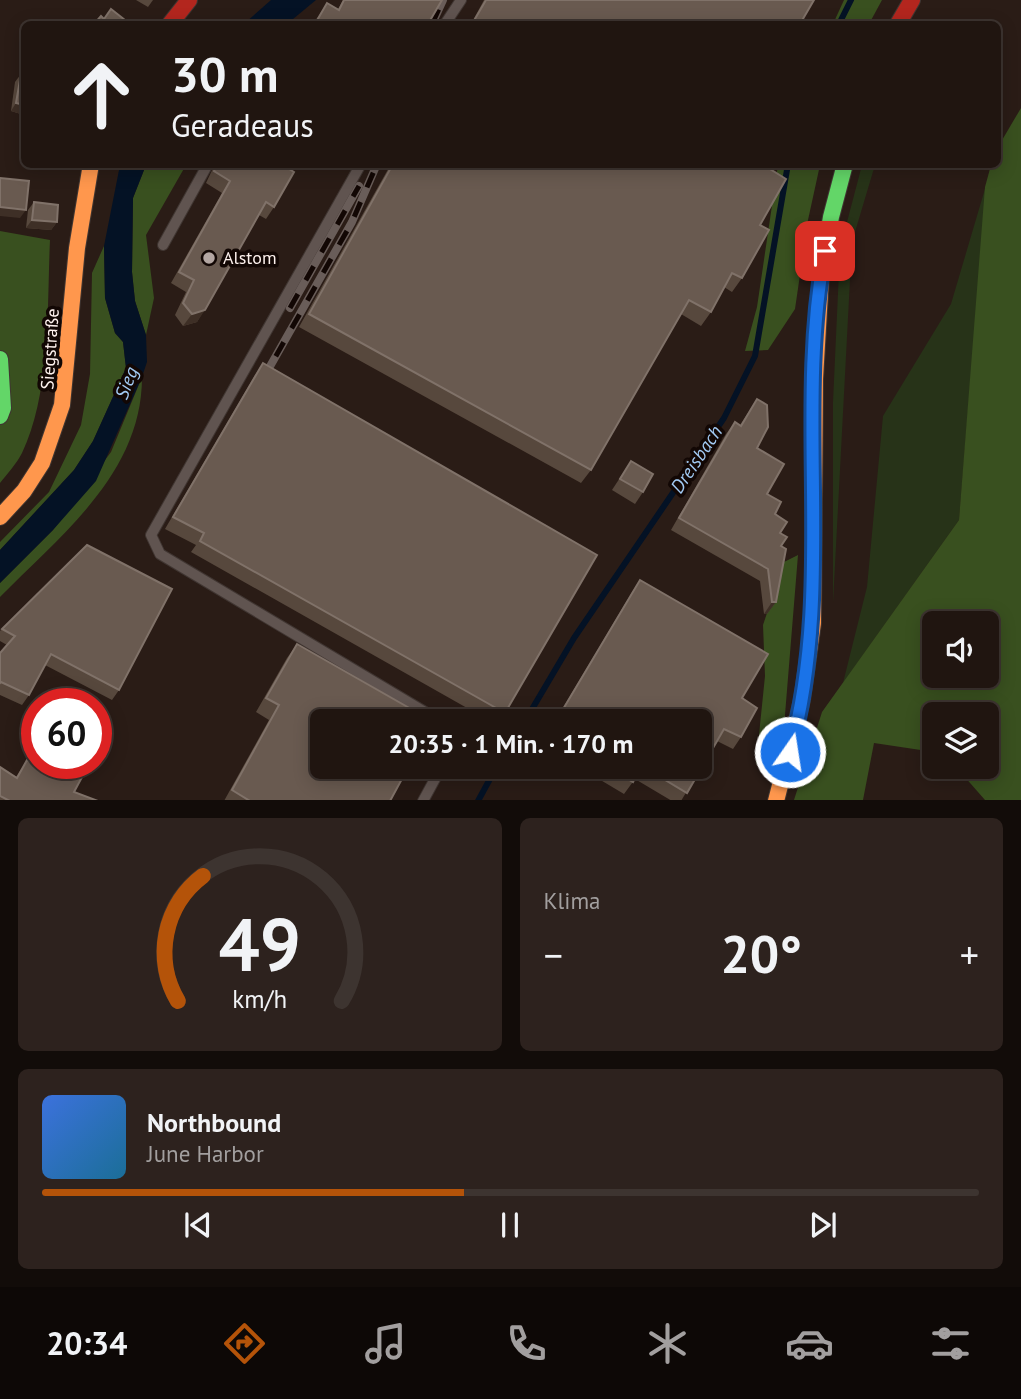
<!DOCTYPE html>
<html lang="de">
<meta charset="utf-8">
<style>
:root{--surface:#201510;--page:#2d221e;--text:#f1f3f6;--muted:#a29f9f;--line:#3d3430;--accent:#b45309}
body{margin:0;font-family:"PT Sans",sans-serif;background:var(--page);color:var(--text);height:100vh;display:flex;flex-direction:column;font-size:26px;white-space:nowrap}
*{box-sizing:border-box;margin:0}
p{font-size:23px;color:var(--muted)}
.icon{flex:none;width:38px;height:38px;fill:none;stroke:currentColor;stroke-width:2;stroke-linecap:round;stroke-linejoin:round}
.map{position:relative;height:800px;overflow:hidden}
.panel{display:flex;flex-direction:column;gap:18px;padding:18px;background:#120c09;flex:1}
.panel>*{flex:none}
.top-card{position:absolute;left:21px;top:21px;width:980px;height:147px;border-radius:10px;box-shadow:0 4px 18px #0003,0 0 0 2px var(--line);background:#201510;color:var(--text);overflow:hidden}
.buttons{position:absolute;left:922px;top:611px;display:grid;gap:14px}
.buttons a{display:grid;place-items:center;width:77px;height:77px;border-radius:10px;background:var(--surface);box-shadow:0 4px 18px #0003,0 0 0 2px var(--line);font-size:35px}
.speed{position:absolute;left:21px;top:688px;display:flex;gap:14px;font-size:35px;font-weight:700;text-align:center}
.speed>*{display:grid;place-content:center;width:91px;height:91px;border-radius:50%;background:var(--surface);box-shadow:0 4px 18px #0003,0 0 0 2px var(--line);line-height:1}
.speed .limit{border:10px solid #d22;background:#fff;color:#111}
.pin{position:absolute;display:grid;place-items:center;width:60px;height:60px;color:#fff;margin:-30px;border-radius:14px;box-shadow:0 4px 10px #0006}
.me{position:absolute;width:77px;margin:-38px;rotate:13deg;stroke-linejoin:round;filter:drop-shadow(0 0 5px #0008)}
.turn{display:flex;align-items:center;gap:24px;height:147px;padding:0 35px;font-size:32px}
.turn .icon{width:91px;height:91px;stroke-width:2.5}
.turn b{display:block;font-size:49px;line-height:60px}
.big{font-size:52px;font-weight:700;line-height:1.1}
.panel .widget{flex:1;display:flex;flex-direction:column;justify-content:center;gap:10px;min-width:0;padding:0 24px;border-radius:10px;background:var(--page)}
.panel .dial{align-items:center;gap:0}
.dial svg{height:182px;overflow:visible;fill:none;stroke:var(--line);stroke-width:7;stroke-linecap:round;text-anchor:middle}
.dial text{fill:var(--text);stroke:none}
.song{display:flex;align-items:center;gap:21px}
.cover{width:84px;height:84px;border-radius:10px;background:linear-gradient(135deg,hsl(220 70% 55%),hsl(200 70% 35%))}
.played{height:7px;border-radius:4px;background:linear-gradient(90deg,var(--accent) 45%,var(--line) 45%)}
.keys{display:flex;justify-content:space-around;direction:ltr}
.heat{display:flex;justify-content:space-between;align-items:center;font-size:38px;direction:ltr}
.panel .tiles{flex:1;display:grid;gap:18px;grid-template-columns:1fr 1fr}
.widget:last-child{grid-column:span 2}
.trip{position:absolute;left:310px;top:709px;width:402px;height:70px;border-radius:10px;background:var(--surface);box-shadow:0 4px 18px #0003,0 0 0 2px var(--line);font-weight:700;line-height:70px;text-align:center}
.tabs{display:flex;height:112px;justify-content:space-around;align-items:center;background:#0d0806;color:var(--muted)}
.tabs .icon{width:49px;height:49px}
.tabs .selected{color:var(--accent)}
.tabs b{font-size:32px;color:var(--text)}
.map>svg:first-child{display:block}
.green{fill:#273318}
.forest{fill:#39501f;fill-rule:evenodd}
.water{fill:#041225}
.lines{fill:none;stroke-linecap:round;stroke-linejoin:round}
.stream{stroke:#041225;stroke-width:6}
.lane-casing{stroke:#403632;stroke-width:12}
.fast-casing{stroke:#403632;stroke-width:18}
.slow-casing{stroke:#403632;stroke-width:18}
.jam-casing{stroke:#403632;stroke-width:18}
.lane{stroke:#605450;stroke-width:10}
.fast{stroke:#63d668;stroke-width:16}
.slow{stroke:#ff974d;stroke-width:16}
.jam{stroke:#b3261e;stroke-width:16}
.rail-casing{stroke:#695d59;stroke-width:8}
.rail{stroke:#120704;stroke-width:5;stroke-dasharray:16;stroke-linecap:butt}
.wall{fill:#57483d}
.shaded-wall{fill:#3e2f26}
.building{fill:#695a50;stroke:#807269;stroke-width:2}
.route-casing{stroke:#114b97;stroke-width:18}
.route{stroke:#1a73e8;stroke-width:12}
.poi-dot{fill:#b3a6a2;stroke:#120704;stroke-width:2.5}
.labels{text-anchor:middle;stroke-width:7;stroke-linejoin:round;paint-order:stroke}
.poi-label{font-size:18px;fill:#fdf1ed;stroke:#120704;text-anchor:start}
.street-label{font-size:18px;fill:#fdf1ed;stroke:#120704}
.water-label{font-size:19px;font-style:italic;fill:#a2caf3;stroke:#120704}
</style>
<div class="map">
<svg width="1021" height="801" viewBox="0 0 1021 801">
<rect width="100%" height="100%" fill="#2a1c16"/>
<g class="green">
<path d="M862 165H875L852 242 833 603V402L839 271 847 222Z"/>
<path d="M987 182 959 520 843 683 867 587 883 416 951 304Z"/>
</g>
<g class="forest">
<path d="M844 0H882L869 24H833Z"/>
<path d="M1021 108V800H985L956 767 987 766V714H934V752L874 743 863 800H794L822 712 959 520 985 187 991 165 998 164V147ZM934 623H987V676H934Z"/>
<path d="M146 165H186L146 235 154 298 146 335 135 301 132 272 133 198Z"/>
<path d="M778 165H820L808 220 795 309 768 350 745 351 757 307Z"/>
<path d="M0 231 50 240C47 305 51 393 22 453 17 463 7 474 0 483Z"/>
<path d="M104 246 105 298 115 333 123 342 126 368 93 441 74 470 0 550V542L49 492 81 425 90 374 92 273Z"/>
<path d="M142 377C142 473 62 534 0 597V583L53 530 111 452Z"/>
<path d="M798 555 784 727 756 764 765 676 763 625 784 562Z"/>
</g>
<g class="water">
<path d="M271 0H316L287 24H244Z"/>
<path d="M120 165H146L133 198 132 272 135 301 146 335 147 362 142 377 96 481 53 530 0 583V550L74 470 93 441 126 368 123 342 115 333 105 298 104 246Z"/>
</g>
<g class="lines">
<g class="stream">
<path d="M839 24 851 0"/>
<path d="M525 721 574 638 724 418 755 356 788 164"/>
<path d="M478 801 497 766"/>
</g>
<g class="lane-casing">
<g id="lane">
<path d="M445 24 461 0"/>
<path d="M361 164 151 535 160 554 440 721"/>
<path d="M163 245 208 164"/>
<path d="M423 801 442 766"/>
</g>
</g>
<g class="fast-casing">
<g id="fast">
<path d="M821 276 831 217 845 164"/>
<path d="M0 359 3 408 0 416"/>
</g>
</g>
<g class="slow-casing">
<g id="slow">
<path d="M0 517 24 491 42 463 62 405 77 248 91 164"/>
<path d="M776 801 802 700 813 623 815 379 821 276"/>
</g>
</g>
<g class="jam-casing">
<g id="jam">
<path d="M170 24 189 0"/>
<path d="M898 24 912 0"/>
</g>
</g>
<use href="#lane" class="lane"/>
<use href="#fast" class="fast"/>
<use href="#slow" class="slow"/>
<use href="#jam" class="jam"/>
<g class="rail-casing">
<g id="rail">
<path d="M432 24 443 0"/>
<path d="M290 308 359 186"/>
<path d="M260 384 352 222 377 164"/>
</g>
</g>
<use href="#rail" class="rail"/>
</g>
<g class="wall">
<path d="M136 0H153L148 7Z"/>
<path d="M343 0H442L428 24H313L327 3 338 9Z"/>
<path d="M484 0H814L800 24H471Z"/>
<path d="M21 74 24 75V115L11 111 15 82Z"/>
<path d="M215 164H281L274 207 266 219 259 215 197 322 183 326 175 315 186 292 171 283 222 193 206 183Z"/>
<path d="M391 164H762L760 225 742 278 732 292 724 287 711 312 701 326 681 314 591 470 581 483 299 327Z"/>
<path d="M34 202 57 222 51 230 26 228 28 210Z"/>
<path d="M263 363 505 713 500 721H490L191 552 196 545 165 529 255 375Z"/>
<path d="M757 399V448L767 494 780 533 781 546 776 602 767 614H764L760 581 671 530 726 434 735 422 740 425Z"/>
<path d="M631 461 643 492 635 504 612 490Z"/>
<path d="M640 580 742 698 741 737 733 749 717 741 681 801H672L635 779 624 794 577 766H700V721H555L632 592Z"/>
<path d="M2 629 119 690 112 700 45 665 29 695 22 705 0 695V653L7 645 0 641V631Z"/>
<path d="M297 644 390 801H224L269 720 256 712 287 658Z"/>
<path d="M27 760 49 768 52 763H82L74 792 98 801H0V767L16 777Z"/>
</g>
<g class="shaded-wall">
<path d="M16 103 24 105V115L11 111Z"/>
<path d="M0 207 26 210 20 218 0 216Z"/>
<path d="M32 220 57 222 51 230 26 228Z"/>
<path d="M205 310 197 322 183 326 192 314Z"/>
<path d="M772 602H776L767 614H764Z"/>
</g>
<g class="building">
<path d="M344 0H442L428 24H315L327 3 339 10Z"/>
<path d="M486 0H814L800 24H472Z"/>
<path d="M111 9 130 24H94L101 16 104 19Z"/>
<path d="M21 74 24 75V105L16 103Z"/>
<path d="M217 164H281L294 172 274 207 266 202 205 310 192 314 183 303 194 280 179 272 230 181 214 171Z"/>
<path d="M393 164H762L786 179 760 225 769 230 742 278 732 273 711 312 689 300 591 470 309 314Z"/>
<path d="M0 178 29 181 26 210 0 207Z"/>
<path d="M34 202 58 205 57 222 32 220Z"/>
<path d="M263 363 597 555 505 713 200 541 204 533 173 517Z"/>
<path d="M757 399 767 405 768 427 757 448 784 464 767 494 781 502 775 514 787 522 780 533 787 537 781 546 786 549 776 602H772L768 569 679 518 735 422 741 426Z"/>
<path d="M631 461 653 474 643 492 620 479Z"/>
<path d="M87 545 172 589 119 690 51 654 29 695 1 682 0 683V653L15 636 2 629Z"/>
<path d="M640 580 768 654 742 698 757 708 741 737 724 729 687 793 642 766H700V721H556Z"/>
<path d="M297 644 432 721H322V766H409L390 801H250L232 790 279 705 266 698Z"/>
<path d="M27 760 51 769 54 763H82L88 766 74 792 98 801H10L0 796V767L17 778Z"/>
<path d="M606 766H641L633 782Z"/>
</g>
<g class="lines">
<g class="route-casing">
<path id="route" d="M790 752C836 585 794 416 825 251"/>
</g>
<use href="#route" class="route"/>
</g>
<circle class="poi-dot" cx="209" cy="258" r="7"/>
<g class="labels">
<g class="poi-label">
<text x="223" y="264">Alstom</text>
</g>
<g class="street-label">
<text transform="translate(50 349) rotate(-86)" y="6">Siegstraße</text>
</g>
<g class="water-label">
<text transform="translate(126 383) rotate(-69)" y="7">Sieg</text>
<text transform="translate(696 459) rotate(-56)" y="7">Dreisbach</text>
</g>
</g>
</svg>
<div class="buttons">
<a><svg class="icon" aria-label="sound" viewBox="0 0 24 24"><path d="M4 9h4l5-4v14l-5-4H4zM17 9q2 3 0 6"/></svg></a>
<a><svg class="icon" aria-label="layers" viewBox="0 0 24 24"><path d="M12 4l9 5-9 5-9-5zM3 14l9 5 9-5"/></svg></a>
</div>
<div class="speed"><div class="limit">60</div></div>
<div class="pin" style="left:825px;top:251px;background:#d93025"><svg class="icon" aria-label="arrive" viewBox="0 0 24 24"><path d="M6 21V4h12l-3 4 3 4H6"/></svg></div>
<svg class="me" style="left:790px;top:752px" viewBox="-20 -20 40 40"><circle r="17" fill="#1a73e8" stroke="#fff" stroke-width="3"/><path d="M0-11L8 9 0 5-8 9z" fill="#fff"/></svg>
<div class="trip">20:35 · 1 Min. · 170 m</div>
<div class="top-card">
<div class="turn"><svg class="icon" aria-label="ahead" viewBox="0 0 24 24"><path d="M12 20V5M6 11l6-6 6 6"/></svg><div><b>30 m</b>Geradeaus</div></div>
</div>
</div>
<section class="panel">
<div class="tiles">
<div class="widget dial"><svg viewBox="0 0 100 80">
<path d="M14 69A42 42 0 1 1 86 69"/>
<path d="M14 69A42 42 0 0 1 25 14" stroke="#b45309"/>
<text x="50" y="56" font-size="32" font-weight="700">49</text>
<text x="50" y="72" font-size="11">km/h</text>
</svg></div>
<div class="widget"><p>Klima</p>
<div class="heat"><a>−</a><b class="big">20°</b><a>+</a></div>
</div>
<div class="widget">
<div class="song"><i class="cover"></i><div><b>Northbound</b><p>June Harbor</p></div></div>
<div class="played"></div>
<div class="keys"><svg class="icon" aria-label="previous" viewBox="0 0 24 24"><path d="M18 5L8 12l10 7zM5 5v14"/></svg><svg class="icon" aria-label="pause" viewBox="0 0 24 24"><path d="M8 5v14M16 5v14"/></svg><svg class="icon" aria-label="next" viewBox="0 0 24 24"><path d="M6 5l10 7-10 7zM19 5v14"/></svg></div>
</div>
</div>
</section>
<nav class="tabs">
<b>20:34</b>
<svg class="icon selected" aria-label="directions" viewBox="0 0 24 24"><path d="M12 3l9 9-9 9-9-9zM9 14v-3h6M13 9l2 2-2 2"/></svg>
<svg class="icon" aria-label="music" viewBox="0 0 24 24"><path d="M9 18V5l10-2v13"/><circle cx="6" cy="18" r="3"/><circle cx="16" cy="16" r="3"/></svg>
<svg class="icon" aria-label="phone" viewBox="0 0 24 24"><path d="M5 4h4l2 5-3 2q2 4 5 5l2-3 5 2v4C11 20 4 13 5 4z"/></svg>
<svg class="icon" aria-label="climate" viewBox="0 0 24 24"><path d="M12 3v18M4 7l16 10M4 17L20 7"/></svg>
<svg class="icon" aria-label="car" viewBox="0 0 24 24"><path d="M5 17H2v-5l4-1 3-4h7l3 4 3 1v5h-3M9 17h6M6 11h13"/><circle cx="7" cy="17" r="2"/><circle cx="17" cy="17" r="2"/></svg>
<svg class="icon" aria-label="filters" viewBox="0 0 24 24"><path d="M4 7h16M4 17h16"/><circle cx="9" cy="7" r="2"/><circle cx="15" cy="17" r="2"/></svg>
</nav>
